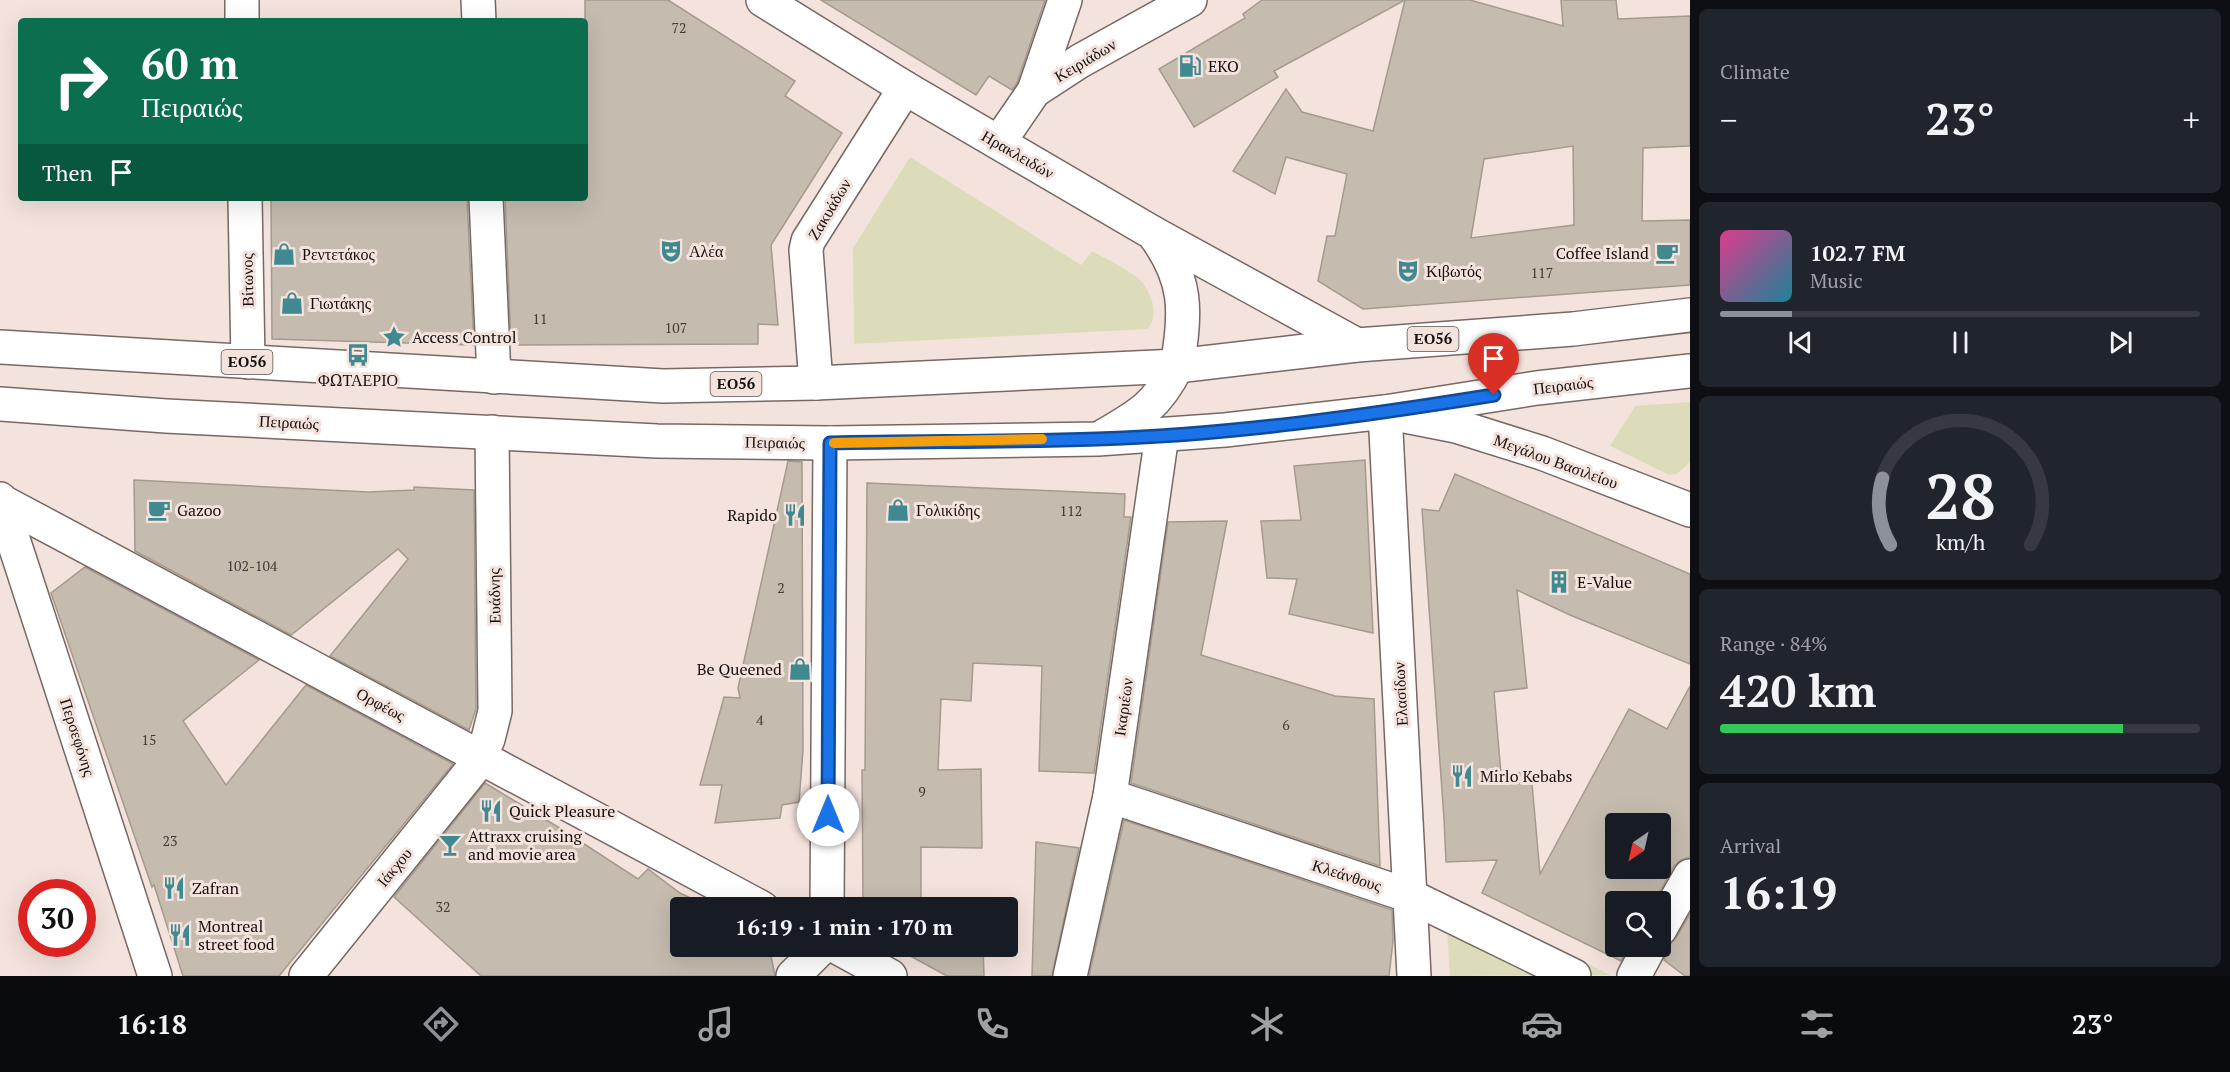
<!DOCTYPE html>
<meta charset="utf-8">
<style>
:root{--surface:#171b24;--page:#20242c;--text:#f1f3f6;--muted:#9ea1a6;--line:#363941;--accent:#8c9099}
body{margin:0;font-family:"PT Serif",serif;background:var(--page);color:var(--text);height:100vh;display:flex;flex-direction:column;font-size:22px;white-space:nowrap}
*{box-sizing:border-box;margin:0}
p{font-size:20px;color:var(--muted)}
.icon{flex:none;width:33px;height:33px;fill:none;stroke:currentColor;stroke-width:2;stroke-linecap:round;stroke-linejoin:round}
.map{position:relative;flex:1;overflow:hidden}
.sheet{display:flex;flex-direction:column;gap:9px;padding:9px;background:#0d0f14;width:540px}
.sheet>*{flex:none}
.hud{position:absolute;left:18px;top:18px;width:570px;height:183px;border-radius:6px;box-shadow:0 6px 24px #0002;background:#0b6e4f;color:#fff;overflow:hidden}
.needle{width:39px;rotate:214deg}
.tools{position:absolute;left:1605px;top:813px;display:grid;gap:12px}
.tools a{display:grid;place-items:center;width:66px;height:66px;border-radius:6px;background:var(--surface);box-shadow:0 6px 24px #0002;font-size:30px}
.speed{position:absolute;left:18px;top:879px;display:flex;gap:12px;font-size:30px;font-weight:700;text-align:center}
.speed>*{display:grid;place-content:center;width:78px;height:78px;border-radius:50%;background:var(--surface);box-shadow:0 6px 24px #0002;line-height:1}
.speed .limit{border:9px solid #d22;background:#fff;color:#111}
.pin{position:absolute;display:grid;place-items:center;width:51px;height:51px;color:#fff;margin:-62px -26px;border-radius:50% 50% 50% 0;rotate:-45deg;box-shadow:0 0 6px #0007}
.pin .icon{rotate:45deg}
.me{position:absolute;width:66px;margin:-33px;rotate:0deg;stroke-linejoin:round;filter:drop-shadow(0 0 4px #0008)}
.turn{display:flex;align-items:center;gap:21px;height:126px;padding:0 24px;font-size:27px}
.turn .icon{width:78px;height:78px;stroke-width:2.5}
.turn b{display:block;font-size:42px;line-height:51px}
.then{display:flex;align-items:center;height:57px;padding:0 24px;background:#0003;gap:12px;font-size:22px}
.big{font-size:45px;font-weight:600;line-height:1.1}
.sheet .widget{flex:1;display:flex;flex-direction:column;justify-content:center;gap:9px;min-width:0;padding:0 21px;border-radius:9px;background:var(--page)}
.sheet .dial{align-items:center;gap:0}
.dial svg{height:156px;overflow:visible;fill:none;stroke:var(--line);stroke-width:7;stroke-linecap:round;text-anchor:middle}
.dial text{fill:var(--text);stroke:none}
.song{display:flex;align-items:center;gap:18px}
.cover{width:72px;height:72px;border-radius:9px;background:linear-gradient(135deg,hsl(330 70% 55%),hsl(190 70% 35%))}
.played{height:6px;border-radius:3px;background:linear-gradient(90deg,var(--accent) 15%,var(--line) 15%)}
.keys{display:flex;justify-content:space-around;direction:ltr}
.heat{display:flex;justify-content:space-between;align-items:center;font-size:33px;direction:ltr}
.charge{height:9px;border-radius:4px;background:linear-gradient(90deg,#34c759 84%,var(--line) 0)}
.trip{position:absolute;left:670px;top:897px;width:348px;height:60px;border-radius:6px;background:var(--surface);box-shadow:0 6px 24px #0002;font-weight:600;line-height:60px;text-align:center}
.tab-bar{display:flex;height:96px;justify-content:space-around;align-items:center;background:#090b0e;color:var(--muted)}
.tab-bar .icon{width:42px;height:42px}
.tab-bar .active{color:var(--accent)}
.tab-bar b{font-size:27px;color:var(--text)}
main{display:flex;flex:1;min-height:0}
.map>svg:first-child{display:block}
.green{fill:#dddcba}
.building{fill:#c5bbaf;stroke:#a49a8e;stroke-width:1.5;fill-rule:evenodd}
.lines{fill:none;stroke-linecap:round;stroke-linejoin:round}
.pedestrian-casing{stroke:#776863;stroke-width:36}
.minor-casing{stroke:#776863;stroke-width:36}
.tertiary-casing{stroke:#776863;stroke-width:36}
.primary-casing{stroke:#776863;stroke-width:36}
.pedestrian{stroke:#fff;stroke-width:33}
.minor{stroke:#fff;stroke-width:33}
.tertiary{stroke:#fff;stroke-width:33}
.primary{stroke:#fff;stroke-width:33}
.route-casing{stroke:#114b97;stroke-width:15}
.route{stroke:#1a73e8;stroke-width:10}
.slow{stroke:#f59e0b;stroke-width:10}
.labels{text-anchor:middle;stroke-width:6;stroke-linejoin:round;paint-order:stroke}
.number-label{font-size:14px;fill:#413a36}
.shield{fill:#f4e3dd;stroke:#584f4b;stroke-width:1.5}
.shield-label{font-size:15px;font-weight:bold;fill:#150f0d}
.street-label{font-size:16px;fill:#150f0d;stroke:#f4e3dd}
.poi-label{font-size:16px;fill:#150f0d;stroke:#f4e3dd;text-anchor:start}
</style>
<main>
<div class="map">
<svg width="1690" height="976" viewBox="0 0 1690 976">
<rect width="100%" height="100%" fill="#f4e3dd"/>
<g class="green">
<path d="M910 157 1081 265 1092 251C1106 259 1130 270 1141 281 1152 293 1160 317 1147 329L854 344 853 248Z"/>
<path d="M1690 402V462L1677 474 1669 475 1610 446 1635 406Z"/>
<path d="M1445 896 1611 975 1450 976Z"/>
</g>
<g class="building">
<path d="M585 0H668L795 81 785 96 842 133 771 245 778 325 758 324V344L511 345 505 198H585Z"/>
<path d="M821 0H1045L1017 83 1012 90 989 76 976 95Z"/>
<path d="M1262 0H1470L1563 26 1561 0H1616L1618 19 1690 16V146L1643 148 1642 221 1690 220V285L1363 309 1318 281 1327 236H1335L1347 174 1286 157 1275 194 1233 171 1286 89 1302 112 1373 131 1405 0 1274 71 1278 77 1194 127 1159 69 1245 18 1243 14ZM1573 146 1574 225 1471 238 1484 159Z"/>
<path d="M271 198H467L474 345 272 339Z"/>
<path d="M1365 460 1373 633 1289 614 1297 579 1267 578 1261 521 1301 520 1294 466Z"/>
<path d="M788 461 802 462 803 750 799 802 782 805 780 818 715 823 722 785H700L724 697 740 698 738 688Z"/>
<path d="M1455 474 1690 574V664L1570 615 1517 590 1527 688 1494 692 1501 774 1531 772 1540 874 1629 709 1667 729 1690 686V857L1681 860 1674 866 1654 902H1616V946H1628L1621 961 1482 893 1497 860 1446 862 1444 819 1422 509 1439 511ZM1616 824H1660V868H1616Z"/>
<path d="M134 480 368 492 414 490V487L474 490 476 709 469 730 330 656 408 559 398 549 291 635 135 551Z"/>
<path d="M867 483 1125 494 1124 517H1131L1094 773 1039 771 1042 666 973 663 971 701 941 699 938 770 981 769 982 848 921 847V898H863L862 770H865Z"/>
<path d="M1227 521 1201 655 1335 696 1374 699 1380 866 1131 783 1168 522Z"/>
<path d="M85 567 259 660 183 721 226 785 306 685 453 764 279 976H183L154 885 152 887 51 593Z"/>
<path d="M485 783 558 827 638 879 648 869 680 893 711 908H681V946H769L775 976H481L394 897Z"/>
<path d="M1124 820 1392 910 1393 941 1389 976H1089Z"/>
<path d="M1036 842 1079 848 1052 976H1032Z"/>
<path d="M1690 914V976H1685L1664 960 1669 945 1676 938Z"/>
<path d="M892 946H983L984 976H947Z"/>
</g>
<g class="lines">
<g class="pedestrian-casing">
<path id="pedestrian" d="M1110 796 1410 896 1574 976"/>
</g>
<g class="minor-casing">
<g id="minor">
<path d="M242 0V21"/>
<path d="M478 0 479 21"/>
<path d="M1034 91 1065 0"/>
<path d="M245 198 248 362"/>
<path d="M486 198 494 377"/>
<path d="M816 383 806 250 808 241 905 88"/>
<path d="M0 499 155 976"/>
<path d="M1 501 762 908"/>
<path d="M827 908 830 443"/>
<path d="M1660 929 1690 876"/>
<path d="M835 946 890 976"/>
<path d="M306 976 476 765 488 739 495 711 492 432"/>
<path d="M793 976 823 946"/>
<path d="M1070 976 1110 796 1162 435"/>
<path d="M1414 976 1385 412 1456 426 1542 453 1690 510"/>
<path d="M1634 976 1650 946"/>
</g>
</g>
<g class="tertiary-casing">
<g id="tertiary">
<path d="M763 0 905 88 1153 233C1187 278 1187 311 1177 366"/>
<path d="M999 142 1034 91 1080 61 1190 0"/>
</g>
</g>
<g class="primary-casing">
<g id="primary">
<path d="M1153 233 1357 345"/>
<path d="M0 347 663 386 816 383 1177 366 1357 345 1573 329 1690 315"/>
<path d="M0 404 166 416 657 441 830 443 1098 439 1225 430 1385 412 1537 388 1690 371"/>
<path d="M1102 437C1140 415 1157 406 1177 366"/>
</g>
</g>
<use href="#pedestrian" class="pedestrian"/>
<use href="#minor" class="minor"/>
<use href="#tertiary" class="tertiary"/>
<use href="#primary" class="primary"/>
</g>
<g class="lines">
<g class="route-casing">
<path id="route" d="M828 815 830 443C919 441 1008 442 1097 439 1230 435 1363 416 1494 395"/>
</g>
<use href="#route" class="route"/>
<path class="slow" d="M834 443 1042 439"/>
</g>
<defs>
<g id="fuel-bare" transform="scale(1.8)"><path d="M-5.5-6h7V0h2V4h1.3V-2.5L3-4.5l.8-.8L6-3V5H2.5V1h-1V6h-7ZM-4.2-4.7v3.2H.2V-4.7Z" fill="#418990" stroke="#f4e3dd" stroke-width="2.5" paint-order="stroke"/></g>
<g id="theatre-bare" transform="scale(1.8)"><path d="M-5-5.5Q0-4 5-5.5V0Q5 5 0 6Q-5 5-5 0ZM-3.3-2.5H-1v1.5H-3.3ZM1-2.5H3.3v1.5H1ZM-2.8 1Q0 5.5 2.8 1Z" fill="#418990" stroke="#f4e3dd" stroke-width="2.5" paint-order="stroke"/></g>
<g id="cafe-bare" transform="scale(1.8)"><path d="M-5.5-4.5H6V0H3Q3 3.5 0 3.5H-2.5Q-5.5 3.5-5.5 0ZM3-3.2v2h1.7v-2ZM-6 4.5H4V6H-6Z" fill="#418990" stroke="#f4e3dd" stroke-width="2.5" paint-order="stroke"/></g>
<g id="shop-bare" transform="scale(1.8)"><path d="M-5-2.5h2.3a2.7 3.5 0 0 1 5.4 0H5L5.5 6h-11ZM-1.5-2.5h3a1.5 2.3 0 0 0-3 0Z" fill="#418990" stroke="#f4e3dd" stroke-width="2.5" paint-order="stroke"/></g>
<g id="sight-bare" transform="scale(1.8)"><path d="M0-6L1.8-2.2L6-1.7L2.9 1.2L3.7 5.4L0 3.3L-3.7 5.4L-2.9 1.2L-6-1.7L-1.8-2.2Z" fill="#418990" stroke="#f4e3dd" stroke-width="2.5" paint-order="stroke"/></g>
<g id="bus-bare" transform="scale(1.8)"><path d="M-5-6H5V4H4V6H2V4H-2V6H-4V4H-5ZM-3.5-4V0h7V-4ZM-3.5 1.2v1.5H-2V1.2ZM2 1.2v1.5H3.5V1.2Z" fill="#418990" stroke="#f4e3dd" stroke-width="2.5" paint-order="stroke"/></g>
<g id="restaurant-bare" transform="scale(1.8)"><path d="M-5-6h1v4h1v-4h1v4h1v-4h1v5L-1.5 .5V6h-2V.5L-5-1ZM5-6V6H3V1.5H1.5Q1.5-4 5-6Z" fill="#418990" stroke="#f4e3dd" stroke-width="2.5" paint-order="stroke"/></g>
<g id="building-bare" transform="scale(1.8)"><path d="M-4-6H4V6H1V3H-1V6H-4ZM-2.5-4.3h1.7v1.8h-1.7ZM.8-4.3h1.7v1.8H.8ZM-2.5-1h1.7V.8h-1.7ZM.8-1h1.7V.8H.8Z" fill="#418990" stroke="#f4e3dd" stroke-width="2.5" paint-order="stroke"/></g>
<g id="bar-bare" transform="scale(1.8)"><path d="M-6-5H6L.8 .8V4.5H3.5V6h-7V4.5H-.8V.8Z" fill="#418990" stroke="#f4e3dd" stroke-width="2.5" paint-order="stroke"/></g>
</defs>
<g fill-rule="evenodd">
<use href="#fuel-bare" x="1190" y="66"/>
<use href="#theatre-bare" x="671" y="251"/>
<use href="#cafe-bare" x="1667" y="253"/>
<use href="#shop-bare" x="284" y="254"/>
<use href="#theatre-bare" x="1408" y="271"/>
<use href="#shop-bare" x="292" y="303"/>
<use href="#sight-bare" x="394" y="337"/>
<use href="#bus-bare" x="358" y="355"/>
<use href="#cafe-bare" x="159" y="510"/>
<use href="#shop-bare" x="898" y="510"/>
<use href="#restaurant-bare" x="795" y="515"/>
<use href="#building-bare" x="1559" y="582"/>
<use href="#shop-bare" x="800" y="669"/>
<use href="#restaurant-bare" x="1462" y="776"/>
<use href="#restaurant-bare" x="491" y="811"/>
<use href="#bar-bare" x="450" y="845"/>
<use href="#restaurant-bare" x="174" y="888"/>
<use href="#restaurant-bare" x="180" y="935"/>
</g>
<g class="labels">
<g class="number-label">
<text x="679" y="33">72</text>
<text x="1542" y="278">117</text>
<text x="540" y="324">11</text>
<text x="676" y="333">107</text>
<text x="1071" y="516">112</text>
<text x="252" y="571">102-104</text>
<text x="781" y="593">2</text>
<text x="760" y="725">4</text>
<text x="1286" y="730">6</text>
<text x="149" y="745">15</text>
<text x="922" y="797">9</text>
<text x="170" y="846">23</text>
<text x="443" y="912">32</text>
</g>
<g class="shield">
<rect x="1407.5" y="327" width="51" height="24" rx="4.5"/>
<rect x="221.5" y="350" width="51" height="24" rx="4.5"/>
<rect x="710.5" y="372" width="51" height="24" rx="4.5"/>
</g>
<g class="shield-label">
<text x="1433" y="344">ΕΟ56</text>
<text x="247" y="367">ΕΟ56</text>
<text x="736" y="389">ΕΟ56</text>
</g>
<g class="street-label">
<text transform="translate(1085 60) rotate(-31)" y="6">Κειριάδων</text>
<text transform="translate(1018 154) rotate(30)" y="6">Ηρακλειδών</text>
<text transform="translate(829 209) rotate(-59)" y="6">Ζακυάδων</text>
<text transform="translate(247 280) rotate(-91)" y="6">Βίτωνος</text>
<text transform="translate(1563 385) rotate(-7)" y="6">Πειραιώς</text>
<text transform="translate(289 422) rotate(3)" y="6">Πειραιώς</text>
<text transform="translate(775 442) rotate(1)" y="6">Πειραιώς</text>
<text transform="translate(1556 461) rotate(20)" y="6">Μεγάλου Βασιλείου</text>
<text transform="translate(494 596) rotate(-91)" y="6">Ευάδνης</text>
<text transform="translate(1400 694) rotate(-93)" y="6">Ελασίδων</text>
<text transform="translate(381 704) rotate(28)" y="6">Ορφέως</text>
<text transform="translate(1123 707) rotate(-82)" y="6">Ικαριέων</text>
<text transform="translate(78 737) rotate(72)" y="6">Περσεφόνης</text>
<text transform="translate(394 867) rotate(-51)" y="6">Ιάκχου</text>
<text transform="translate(1347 875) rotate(18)" y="6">Κλεάνθους</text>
</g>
<g class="poi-label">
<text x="1208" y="72">EKO</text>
<text x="689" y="257">Αλέα</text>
<text x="1649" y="259" text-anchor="end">Coffee Island</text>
<text x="302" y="260">Ρεντετάκος</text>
<text x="1426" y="277">Κιβωτός</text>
<text x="310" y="309">Γιωτάκης</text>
<text x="412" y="343">Access Control</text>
<text x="358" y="386" text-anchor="middle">ΦΩΤΑΕΡΙΟ</text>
<text x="177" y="516">Gazoo</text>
<text x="916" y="516">Γολικίδης</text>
<text x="777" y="521" text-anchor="end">Rapido</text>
<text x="1577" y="588">E-Value</text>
<text x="782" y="675" text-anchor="end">Be Queened</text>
<text x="1480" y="782">Mirlo Kebabs</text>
<text x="509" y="817">Quick Pleasure</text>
<text x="468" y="842">Attraxx cruising<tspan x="468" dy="18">and movie area</tspan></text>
<text x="192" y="894">Zafran</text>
<text x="198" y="932">Montreal<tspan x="198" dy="18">street food</tspan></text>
</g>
</g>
</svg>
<div class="tools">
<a><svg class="needle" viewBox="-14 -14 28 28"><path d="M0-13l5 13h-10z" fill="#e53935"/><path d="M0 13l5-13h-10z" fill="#9ea1a6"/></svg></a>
<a><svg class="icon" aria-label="search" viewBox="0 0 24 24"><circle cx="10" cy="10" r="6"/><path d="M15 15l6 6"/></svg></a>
</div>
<div class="speed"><div class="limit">30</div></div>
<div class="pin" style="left:1494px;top:395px;background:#d93025"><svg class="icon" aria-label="arrive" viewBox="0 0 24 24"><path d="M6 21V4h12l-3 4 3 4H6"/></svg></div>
<svg class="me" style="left:828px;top:815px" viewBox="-20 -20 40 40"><circle r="19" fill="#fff"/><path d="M0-13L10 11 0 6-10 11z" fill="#1a73e8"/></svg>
<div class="trip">16:19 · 1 min · 170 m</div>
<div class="hud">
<div class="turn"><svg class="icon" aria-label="right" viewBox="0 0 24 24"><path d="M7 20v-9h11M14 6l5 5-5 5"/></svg><div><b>60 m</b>Πειραιώς</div></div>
<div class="then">Then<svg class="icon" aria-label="arrive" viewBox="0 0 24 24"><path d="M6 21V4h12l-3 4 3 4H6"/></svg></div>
</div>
</div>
<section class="sheet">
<div class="widget"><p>Climate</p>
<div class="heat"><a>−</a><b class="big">23°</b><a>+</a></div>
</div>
<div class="widget">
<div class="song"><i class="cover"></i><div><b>102.7 FM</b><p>Music</p></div></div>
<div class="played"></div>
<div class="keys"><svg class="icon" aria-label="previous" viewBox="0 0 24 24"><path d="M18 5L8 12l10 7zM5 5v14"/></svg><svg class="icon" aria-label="pause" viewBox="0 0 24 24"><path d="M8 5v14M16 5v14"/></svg><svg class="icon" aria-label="next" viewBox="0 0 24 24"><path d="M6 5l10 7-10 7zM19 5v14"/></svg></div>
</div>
<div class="widget dial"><svg viewBox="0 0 100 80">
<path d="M14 69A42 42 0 1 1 86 69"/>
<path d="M14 69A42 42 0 0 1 10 35" stroke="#8c9099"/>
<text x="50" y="56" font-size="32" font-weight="700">28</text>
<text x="50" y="72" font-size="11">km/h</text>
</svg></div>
<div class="widget"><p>Range · 84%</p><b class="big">420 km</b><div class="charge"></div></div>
<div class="widget"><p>Arrival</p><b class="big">16:19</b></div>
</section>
</main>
<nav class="tab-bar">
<b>16:18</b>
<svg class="icon active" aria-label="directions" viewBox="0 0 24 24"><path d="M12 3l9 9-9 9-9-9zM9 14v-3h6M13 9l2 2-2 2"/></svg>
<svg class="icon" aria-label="music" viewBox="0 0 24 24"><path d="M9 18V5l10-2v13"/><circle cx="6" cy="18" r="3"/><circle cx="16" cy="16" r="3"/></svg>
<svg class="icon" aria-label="phone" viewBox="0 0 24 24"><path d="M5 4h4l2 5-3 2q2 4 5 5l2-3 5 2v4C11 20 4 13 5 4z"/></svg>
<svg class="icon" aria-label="climate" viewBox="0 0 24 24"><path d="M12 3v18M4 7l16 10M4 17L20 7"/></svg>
<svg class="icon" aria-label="car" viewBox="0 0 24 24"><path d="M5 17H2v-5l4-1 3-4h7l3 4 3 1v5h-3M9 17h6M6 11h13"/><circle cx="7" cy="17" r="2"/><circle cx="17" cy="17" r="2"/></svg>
<svg class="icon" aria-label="filters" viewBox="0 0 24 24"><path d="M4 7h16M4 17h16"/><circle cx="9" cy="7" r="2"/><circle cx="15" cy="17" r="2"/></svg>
<b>23°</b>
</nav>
